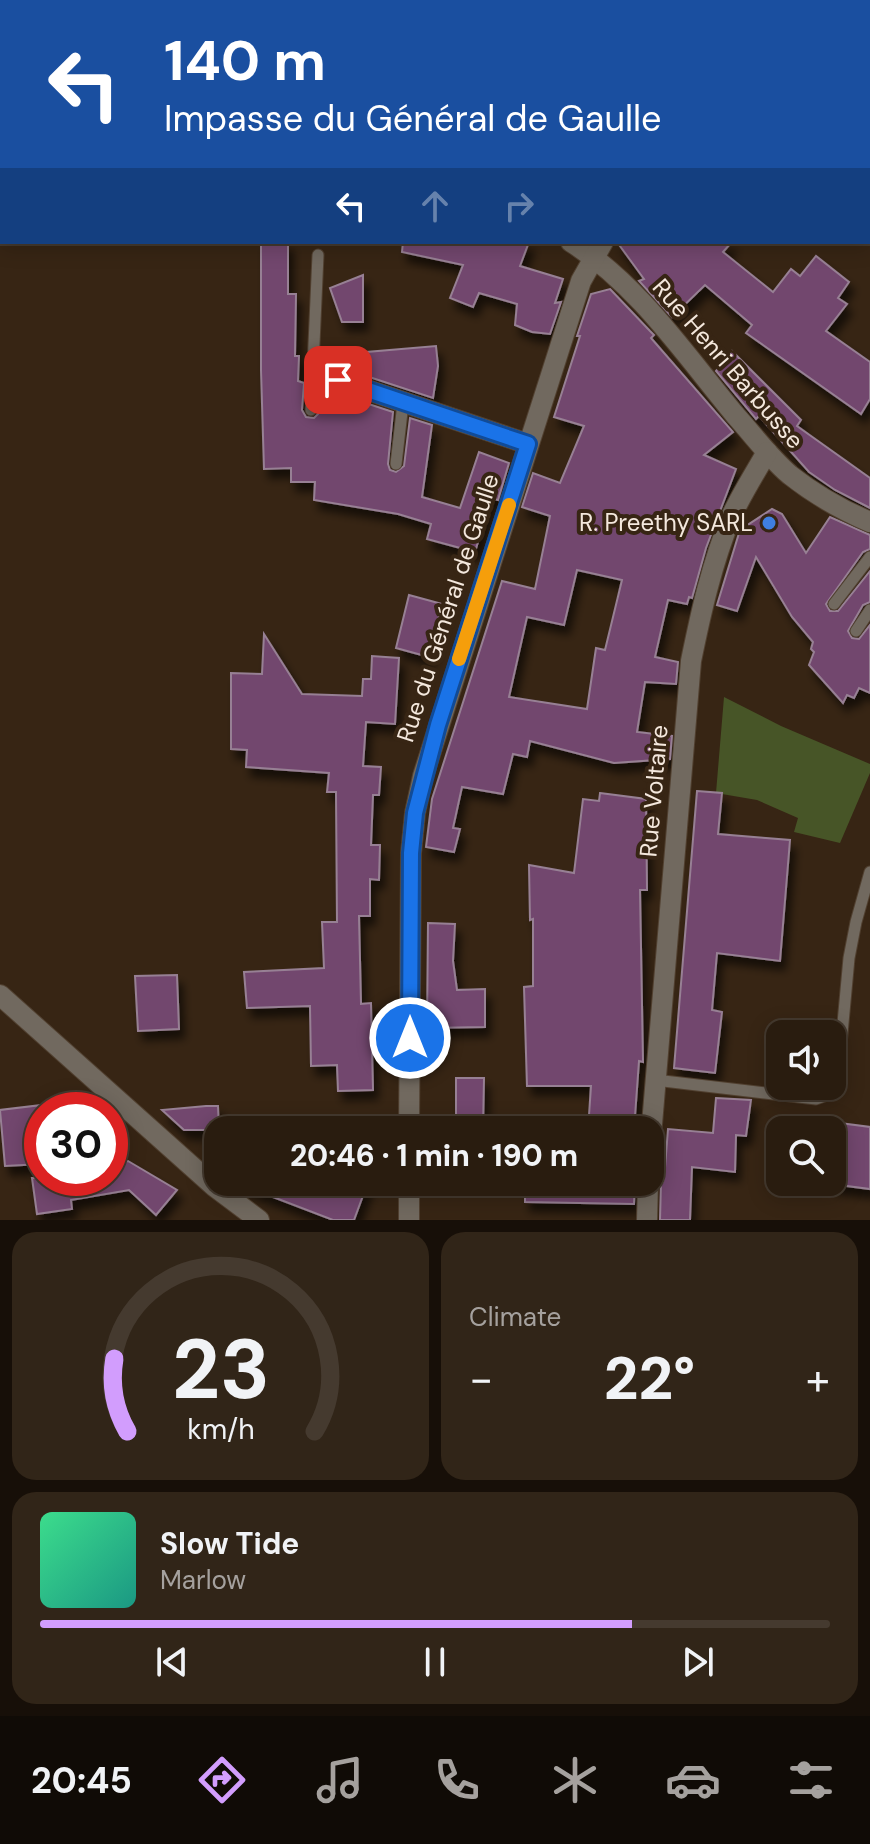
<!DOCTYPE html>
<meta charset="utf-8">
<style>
:root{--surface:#291c0f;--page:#312518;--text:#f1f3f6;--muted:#a5a19e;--line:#453a2f;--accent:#d29dfd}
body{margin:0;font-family:"DM Sans",sans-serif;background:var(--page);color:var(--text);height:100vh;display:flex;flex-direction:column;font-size:30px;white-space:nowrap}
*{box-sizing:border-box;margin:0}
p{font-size:26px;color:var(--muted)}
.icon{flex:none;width:44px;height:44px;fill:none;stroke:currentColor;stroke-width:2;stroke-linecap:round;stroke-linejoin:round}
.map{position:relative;height:1220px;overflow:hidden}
.details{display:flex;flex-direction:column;gap:12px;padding:12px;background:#170f08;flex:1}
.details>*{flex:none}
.guide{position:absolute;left:0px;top:0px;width:870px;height:244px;box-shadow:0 4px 20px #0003,0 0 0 2px var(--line);background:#1a4fa0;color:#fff;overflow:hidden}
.controls{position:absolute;left:766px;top:1020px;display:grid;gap:16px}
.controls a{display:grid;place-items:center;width:80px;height:80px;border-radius:16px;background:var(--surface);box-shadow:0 4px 20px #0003,0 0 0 2px var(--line);font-size:40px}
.speed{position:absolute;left:24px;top:1092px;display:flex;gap:16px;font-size:40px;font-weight:700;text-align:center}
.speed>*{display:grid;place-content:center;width:104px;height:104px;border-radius:50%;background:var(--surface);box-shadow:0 4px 20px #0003,0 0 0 2px var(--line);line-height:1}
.speed .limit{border:12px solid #d22;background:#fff;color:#111}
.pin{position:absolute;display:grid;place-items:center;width:68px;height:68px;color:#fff;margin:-34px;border-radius:16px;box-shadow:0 4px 12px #0006}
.me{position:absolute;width:88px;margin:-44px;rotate:0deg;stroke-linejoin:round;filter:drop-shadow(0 0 6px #0008)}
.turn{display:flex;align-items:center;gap:28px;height:168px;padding:0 32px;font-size:36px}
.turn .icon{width:104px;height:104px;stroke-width:2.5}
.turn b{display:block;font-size:56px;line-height:68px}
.lanes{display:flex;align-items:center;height:76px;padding:0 32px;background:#0003;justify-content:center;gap:40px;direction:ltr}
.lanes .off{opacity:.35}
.big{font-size:60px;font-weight:800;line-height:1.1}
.details .widget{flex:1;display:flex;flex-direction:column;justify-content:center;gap:12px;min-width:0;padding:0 28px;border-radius:24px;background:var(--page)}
.details .dial{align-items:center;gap:0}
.dial svg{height:208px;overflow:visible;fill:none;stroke:var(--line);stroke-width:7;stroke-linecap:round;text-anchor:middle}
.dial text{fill:var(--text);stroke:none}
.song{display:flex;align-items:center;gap:24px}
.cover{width:96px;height:96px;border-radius:12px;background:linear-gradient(135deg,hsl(150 70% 55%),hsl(170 70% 35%))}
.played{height:8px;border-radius:4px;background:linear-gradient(90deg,var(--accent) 75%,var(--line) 75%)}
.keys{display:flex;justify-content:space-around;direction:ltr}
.heat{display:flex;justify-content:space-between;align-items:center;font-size:44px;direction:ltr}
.details .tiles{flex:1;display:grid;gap:12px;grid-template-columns:1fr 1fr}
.widget:last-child{grid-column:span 2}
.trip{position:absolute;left:204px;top:1116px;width:460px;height:80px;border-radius:24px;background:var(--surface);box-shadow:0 4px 20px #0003,0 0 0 2px var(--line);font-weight:800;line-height:80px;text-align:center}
.tabs{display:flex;height:128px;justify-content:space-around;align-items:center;background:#100b06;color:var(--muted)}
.tabs .icon{width:56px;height:56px}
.tabs .active{color:var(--accent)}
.tabs b{font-size:36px;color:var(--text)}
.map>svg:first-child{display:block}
.green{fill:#475527}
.building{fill:#72466e;stroke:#978094;stroke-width:2;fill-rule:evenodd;filter:url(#shadow)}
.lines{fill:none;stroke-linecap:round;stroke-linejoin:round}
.lane-casing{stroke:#514030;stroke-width:13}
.street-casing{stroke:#514030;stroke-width:22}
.lane{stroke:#71695f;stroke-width:11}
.street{stroke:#71695f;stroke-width:20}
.route-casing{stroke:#114b97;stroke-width:20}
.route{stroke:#1a73e8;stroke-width:14}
.slow{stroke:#f59e0b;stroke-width:14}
.shop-dot{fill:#3f7fe0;stroke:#372514;stroke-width:3}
.labels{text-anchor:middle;stroke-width:8;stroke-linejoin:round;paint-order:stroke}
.street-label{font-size:24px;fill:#f4e8dd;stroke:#372514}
.poi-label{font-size:24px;fill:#f4e8dd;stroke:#372514;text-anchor:end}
</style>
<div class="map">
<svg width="870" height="1220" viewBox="0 0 870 1220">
<defs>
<filter id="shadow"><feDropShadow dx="5" dy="9" stdDeviation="4" flood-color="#0009"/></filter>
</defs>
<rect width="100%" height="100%" fill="#372514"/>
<path class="green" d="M724 697 781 726 870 764V773L840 843 794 832 798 818 757 800 716 793Z"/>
<g class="building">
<path d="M261 242H288V294H296L295 356H299L298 381 304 383 302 410 306 417 314 418 318 414 320 388 393 412 388 464 390 470 396 472 404 466 410 418 432 425 422 497 460 508 479 452 509 463 498 500 491 498 475 552 427 539 431 524 398 514 314 500 315 482H291V468L264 469 261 370Z"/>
<path d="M403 242H529L520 266 563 279 555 303 561 302 550 334 532 332 515 325 517 304 479 293 473 307 450 298 463 265 402 252Z"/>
<path d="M617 242H732L723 252 773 292 791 269 800 276 816 256 849 282 838 298 847 304 826 331 870 362V399L861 414 746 333 752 325 705 285 672 317 639 281 644 279Z"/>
<path d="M363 275V322H342L330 288Z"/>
<path d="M610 289 650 331 654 335 651 338 733 432 704 455 736 469 706 548 692 598 689 597 687 604 668 600 655 657 678 662 676 684 645 682 637 732 672 736 670 759 614 763 530 741 527 757 513 754 503 794 462 787 453 828 460 829 454 852 426 847 432 799 502 581 535 589 550 516 522 507 533 473 560 483 584 426 554 417 580 336H577L591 294ZM577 570 622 580 605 650 596 648 587 709 509 697 527 617 564 625Z"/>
<path d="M436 346 438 366 433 398 357 373 355 353Z"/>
<path d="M732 351 801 420 797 426 870 478V508L835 490 809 472 759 416 756 419 716 371Z"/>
<path d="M772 509 782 514 806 553 830 517 870 535V549L863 552 826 604 830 611H838L870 571V602L863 605 848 631 852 638 859 639 870 625V693L859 688 854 698 847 695 843 703 809 665 814 652 811 649 813 642 792 617 756 557 737 611 717 605 740 530Z"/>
<path d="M409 595 442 604 429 657 396 648Z"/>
<path d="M264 634 302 694 362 696 363 679H371L372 656 399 658 395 724 366 722 363 766 381 767 379 795H373L371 845H380L379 880 370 879V916H359L361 1004 371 1003 373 1090 338 1091 337 1065 311 1066 310 1006 247 1008 244 972 324 968 322 922H337L336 792H327L329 773 246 767 247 750 231 749V673L262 674Z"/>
<path d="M697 791 722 793 718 834 790 840 780 961 717 953 712 1010 722 1012 715 1073 674 1068Z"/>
<path d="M600 793 646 799 647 890H640L643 1062 639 1061 634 1130H588L591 1086H527L524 987 533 986V919L530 920 529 865 574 873 583 799 599 801Z"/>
<path d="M428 923 455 924 453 961 457 990 485 989V1027L427 1028Z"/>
<path d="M177 975 179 1029 138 1031 135 976Z"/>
<path d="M456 1078H484L483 1130H456Z"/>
<path d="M716 1098 751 1100 746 1136 736 1135 735 1172 692 1167 690 1220H660L661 1182H663L665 1168 668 1129 713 1133Z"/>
<path d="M42 1105V1164L5 1166 0 1110Z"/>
<path d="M206 1106H218L219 1130H184L162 1110Z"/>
<path d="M832 1122 870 1127V1189L832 1184Z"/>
<path d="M128 1161 177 1190 156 1215 129 1190 71 1200 72 1209 37 1214 32 1178H110V1163Z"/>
<path d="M239 1182H368L354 1220H333L239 1184Z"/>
<path d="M525 1182H635L634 1204 525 1202Z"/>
</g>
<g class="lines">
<g class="lane-casing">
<g id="lane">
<path d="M313 362 338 380"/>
<path d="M311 410 318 255"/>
<path d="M396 464 403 403"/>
<path d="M834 604 870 557"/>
<path d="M856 631 870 610"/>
<path d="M655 1080 816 1099 830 1094 838 1077 849 958 856 922 870 872"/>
</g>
</g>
<g class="street-casing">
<g id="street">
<path d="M94 0 95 2"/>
<path d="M852 2 854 0"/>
<path d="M0 76H2"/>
<path d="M571 242C638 284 686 356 736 416 754 436 770 458 790 475 814 494 842 510 870 522"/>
<path d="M338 380 528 444"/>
<path d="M0 995 215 1187 259 1220"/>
<path d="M409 1130 411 853 415 813 423 776 581 281 603 242"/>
<path d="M650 1148 691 661C701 612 712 563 731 517 741 495 755 473 767 452"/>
<path d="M409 1220V1182"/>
<path d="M647 1220 648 1182"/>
</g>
</g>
<use href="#lane" class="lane"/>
<use href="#street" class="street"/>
</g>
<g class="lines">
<g class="route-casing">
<path id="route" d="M338 380 528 444 438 725 415 813 411 853 410 1038"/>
</g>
<use href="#route" class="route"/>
<path class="slow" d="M459 659 509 505"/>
</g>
<circle class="shop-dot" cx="769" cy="523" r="8"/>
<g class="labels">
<g class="street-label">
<text transform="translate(728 364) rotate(49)" y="8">Rue Henri Barbusse</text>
<text transform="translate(448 608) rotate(-72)" y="8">Rue du Général de Gaulle</text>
<text transform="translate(654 791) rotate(-85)" y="8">Rue Voltaire</text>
</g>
<g class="poi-label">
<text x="753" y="531">R. Preethy SARL</text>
</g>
</g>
</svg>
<div class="controls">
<a><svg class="icon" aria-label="sound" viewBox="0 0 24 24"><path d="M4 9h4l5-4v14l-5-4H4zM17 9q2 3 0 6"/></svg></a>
<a><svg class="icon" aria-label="search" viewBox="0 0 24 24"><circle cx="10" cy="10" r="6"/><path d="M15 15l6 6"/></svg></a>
</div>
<div class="speed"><div class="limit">30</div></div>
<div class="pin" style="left:338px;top:380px;background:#d93025"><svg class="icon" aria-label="arrive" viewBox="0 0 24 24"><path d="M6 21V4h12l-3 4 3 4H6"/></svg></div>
<svg class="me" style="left:410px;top:1038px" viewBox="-20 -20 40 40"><circle r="17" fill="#1a73e8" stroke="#fff" stroke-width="3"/><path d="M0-11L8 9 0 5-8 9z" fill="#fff"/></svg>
<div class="trip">20:46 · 1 min · 190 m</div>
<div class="guide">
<div class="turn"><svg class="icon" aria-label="left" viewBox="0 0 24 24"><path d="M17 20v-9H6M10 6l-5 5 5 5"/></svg><div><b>140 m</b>Impasse du Général de Gaulle</div></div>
<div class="lanes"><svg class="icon" aria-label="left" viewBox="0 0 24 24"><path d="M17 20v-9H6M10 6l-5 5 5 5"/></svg><svg class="icon off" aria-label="ahead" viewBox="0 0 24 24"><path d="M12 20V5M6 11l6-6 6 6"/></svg><svg class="icon off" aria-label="right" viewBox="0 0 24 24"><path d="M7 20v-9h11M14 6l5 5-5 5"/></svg></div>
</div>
</div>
<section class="details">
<div class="tiles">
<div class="widget dial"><svg viewBox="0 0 100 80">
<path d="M14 69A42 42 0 1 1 86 69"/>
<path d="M14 69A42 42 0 0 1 9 41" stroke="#d29dfd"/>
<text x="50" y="56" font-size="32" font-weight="700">23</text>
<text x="50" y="72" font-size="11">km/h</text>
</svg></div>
<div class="widget"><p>Climate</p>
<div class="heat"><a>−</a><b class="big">22°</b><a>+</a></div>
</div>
<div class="widget">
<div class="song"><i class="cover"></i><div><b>Slow Tide</b><p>Marlow</p></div></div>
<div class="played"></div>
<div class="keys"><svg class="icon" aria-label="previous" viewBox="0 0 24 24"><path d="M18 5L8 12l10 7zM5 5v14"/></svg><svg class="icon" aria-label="pause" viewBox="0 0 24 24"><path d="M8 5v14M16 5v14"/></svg><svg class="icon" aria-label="next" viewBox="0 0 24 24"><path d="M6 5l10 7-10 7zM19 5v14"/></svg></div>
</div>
</div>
</section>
<nav class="tabs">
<b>20:45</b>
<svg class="icon active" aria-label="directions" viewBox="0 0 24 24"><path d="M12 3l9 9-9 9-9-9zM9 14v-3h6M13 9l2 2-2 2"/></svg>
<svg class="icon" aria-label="music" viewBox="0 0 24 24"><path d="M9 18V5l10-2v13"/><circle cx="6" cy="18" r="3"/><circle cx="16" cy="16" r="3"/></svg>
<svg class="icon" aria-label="phone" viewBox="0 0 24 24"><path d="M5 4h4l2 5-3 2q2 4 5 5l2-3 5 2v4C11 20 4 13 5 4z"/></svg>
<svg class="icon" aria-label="climate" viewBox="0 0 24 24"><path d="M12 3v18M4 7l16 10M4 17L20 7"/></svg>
<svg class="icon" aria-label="car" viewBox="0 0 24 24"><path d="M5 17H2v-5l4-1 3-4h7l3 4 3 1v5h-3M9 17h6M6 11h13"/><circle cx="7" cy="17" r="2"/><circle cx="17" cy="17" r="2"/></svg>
<svg class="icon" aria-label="filters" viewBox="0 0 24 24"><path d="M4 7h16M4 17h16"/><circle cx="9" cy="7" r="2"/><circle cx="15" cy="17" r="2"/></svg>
</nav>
